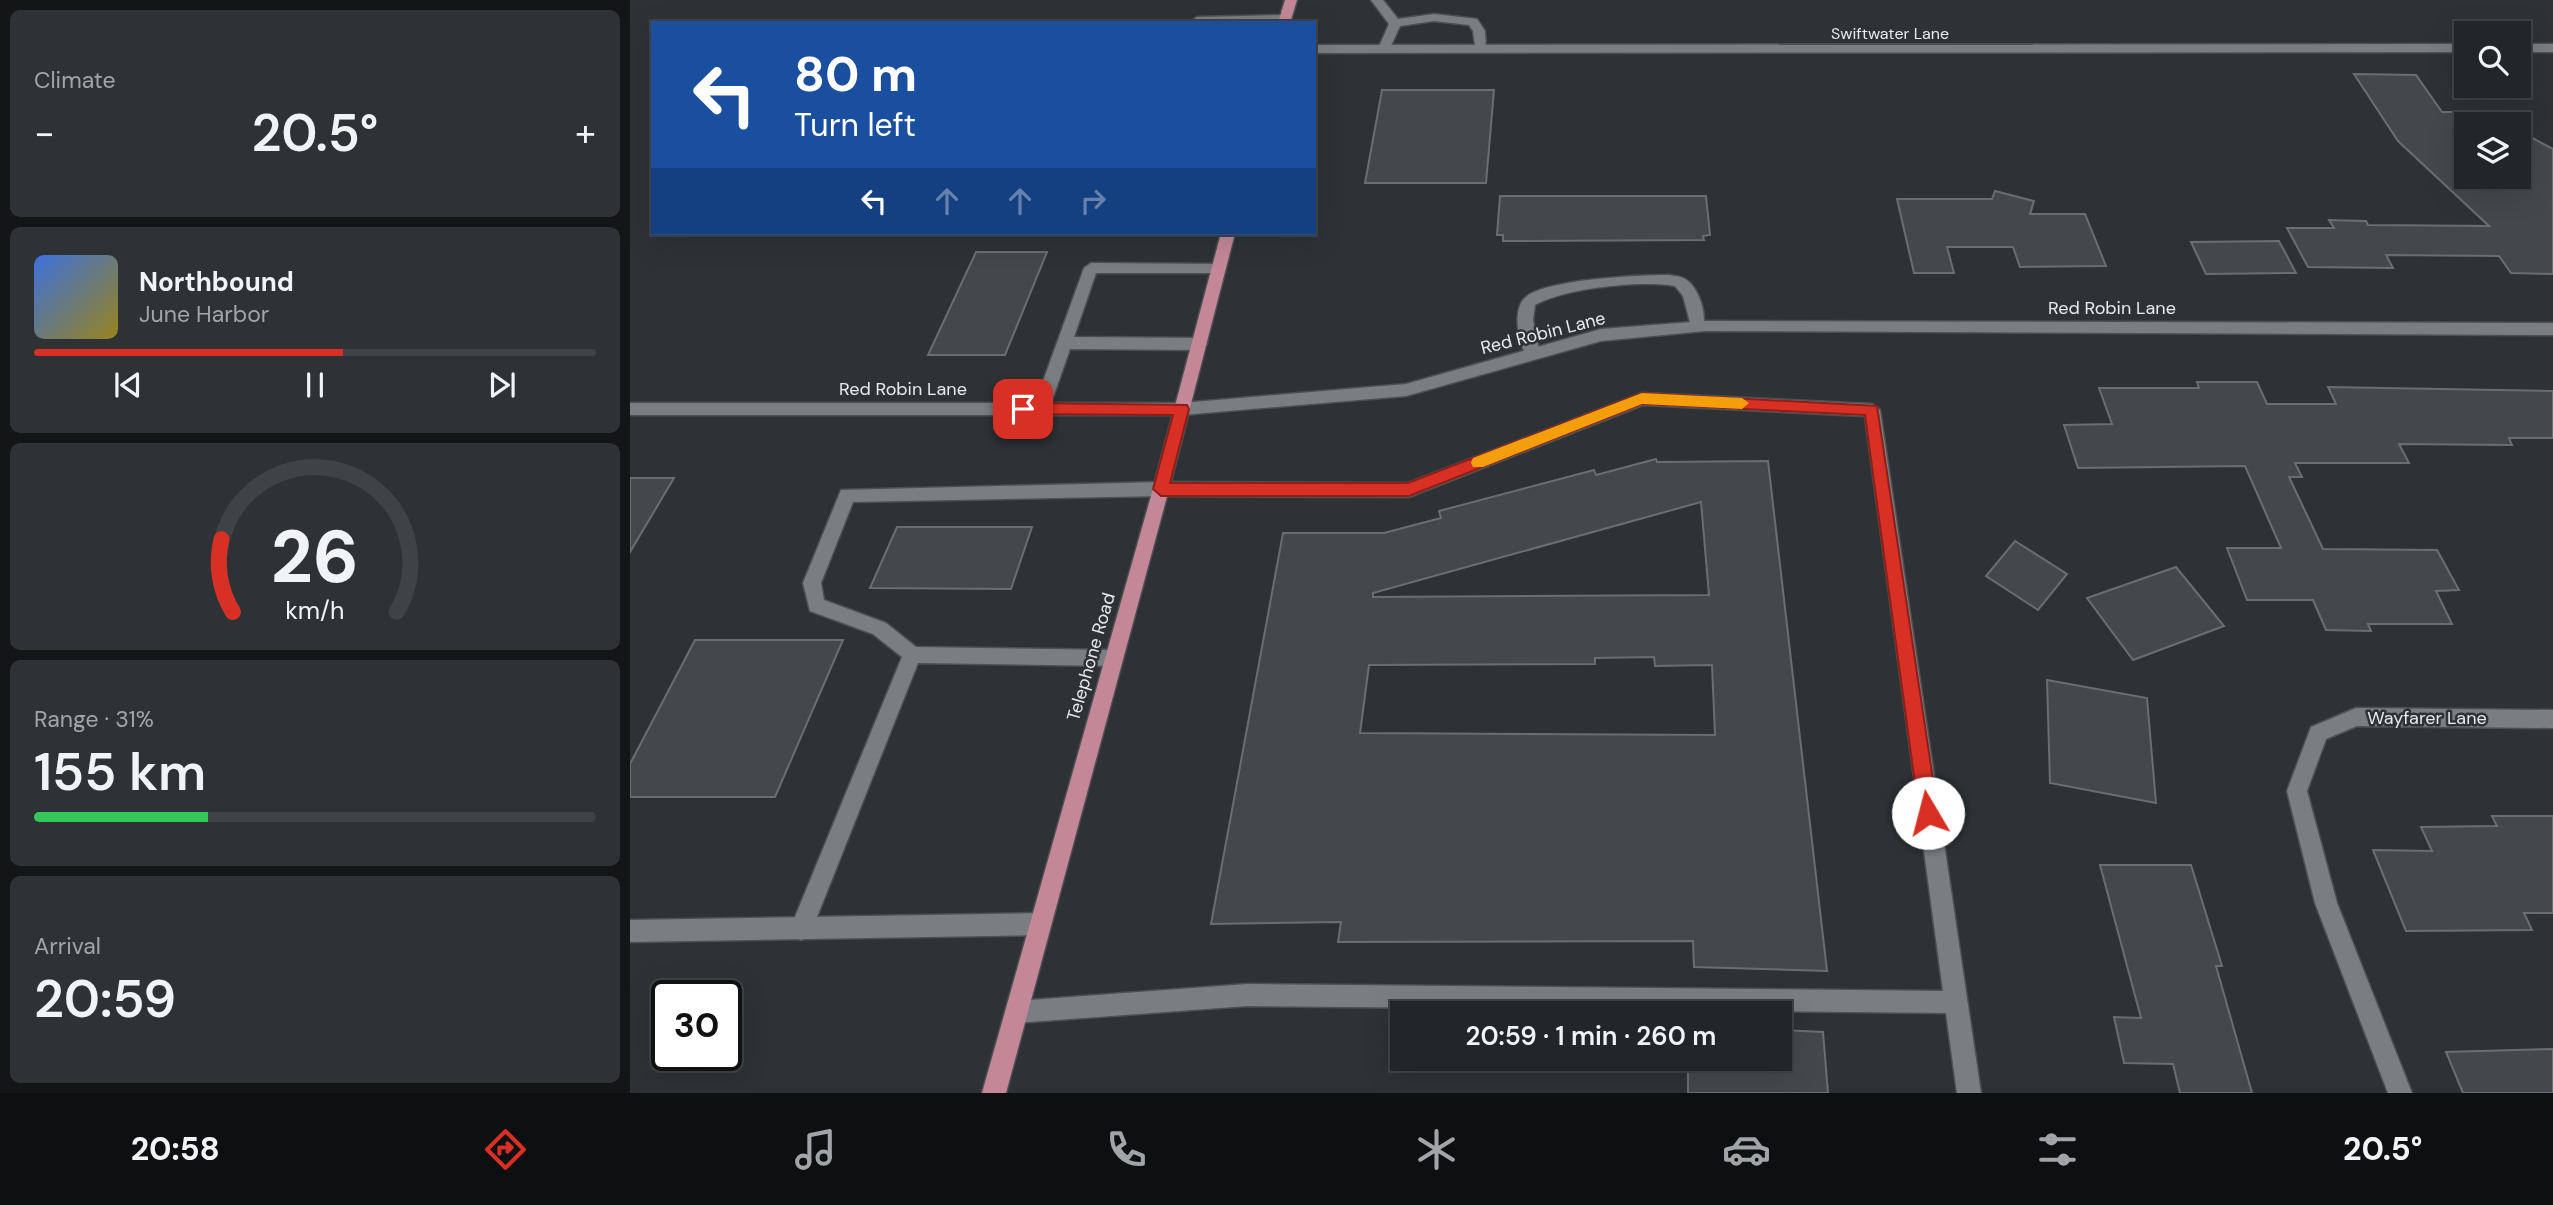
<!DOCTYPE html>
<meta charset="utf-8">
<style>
:root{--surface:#222628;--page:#2e3234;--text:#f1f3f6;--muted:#a2a5a8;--line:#3f4345;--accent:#d93025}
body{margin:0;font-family:"DM Sans",sans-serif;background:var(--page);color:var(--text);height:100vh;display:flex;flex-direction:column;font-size:26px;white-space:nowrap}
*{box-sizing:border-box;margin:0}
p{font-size:23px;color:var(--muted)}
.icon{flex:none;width:38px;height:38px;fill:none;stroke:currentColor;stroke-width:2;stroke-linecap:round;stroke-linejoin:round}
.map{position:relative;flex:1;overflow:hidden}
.drawer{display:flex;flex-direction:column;gap:10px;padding:10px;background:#131516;width:630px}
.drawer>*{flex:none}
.hud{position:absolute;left:21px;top:21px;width:665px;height:214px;border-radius:0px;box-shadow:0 7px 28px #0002,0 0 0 2px var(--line);background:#1a4fa0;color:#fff;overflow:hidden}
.fabs{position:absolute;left:1824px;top:21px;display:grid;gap:14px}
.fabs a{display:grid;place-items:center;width:77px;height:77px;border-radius:0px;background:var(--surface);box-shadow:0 7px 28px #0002,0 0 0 2px var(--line);font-size:35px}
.speed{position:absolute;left:21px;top:980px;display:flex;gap:14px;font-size:35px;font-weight:700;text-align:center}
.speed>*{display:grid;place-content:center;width:91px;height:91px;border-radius:50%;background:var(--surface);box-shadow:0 7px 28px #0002,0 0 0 2px var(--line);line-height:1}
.speed .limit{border:4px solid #111;border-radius:10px;background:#fff;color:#111}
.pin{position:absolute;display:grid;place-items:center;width:60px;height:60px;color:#fff;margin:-30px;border-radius:14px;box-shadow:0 4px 10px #0006}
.me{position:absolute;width:77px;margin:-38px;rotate:352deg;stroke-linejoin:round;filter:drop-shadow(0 0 5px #0008)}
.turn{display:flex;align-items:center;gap:24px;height:147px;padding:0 28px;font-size:32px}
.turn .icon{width:91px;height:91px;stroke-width:2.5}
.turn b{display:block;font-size:49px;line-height:60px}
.lanes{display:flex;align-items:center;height:66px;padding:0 28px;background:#0003;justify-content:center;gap:35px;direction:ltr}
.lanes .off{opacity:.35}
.big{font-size:52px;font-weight:600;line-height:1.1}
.drawer .tile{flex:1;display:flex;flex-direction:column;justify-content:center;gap:10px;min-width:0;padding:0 24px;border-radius:10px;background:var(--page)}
.drawer .dial{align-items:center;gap:0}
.dial svg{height:182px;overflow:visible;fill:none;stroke:var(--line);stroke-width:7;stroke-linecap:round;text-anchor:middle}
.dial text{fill:var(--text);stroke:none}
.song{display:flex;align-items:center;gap:21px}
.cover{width:84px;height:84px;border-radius:10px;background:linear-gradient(135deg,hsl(220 70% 55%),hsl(50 70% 35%))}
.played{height:7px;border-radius:4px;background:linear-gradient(90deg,var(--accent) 55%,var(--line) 55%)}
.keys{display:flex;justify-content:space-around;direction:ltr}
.heat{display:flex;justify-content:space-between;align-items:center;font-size:38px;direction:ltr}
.charge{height:10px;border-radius:5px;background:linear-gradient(90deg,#34c759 31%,var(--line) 0)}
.trip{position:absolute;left:760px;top:1001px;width:402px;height:70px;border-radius:0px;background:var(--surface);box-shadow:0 7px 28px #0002,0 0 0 2px var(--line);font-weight:600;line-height:70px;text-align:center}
.menu{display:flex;height:112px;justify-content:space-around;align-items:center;background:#0e0f10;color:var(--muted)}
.menu .icon{width:49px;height:49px}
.menu .on{color:var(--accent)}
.menu b{font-size:32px;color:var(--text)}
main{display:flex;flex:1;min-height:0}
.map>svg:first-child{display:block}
.building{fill:#44484b;stroke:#6a6e71;stroke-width:2;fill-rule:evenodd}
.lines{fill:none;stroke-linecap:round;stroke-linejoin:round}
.lane-casing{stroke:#4d4f52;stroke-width:3}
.street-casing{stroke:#4d4f52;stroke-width:3}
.primary-casing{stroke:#4d4f52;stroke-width:3}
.lane{fill:#7a7e82;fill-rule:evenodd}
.street{fill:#7a7e82;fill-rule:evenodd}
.primary{fill:#c38798;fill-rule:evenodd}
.route{fill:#d93025;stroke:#8d1f18;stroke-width:2}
.slow{fill:#f59e0b}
.labels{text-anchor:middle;stroke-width:5;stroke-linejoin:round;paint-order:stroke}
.far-street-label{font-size:16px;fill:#e8eaec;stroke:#2e3235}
.street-label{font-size:18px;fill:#e8eaec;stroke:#2e3235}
</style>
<main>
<section class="drawer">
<div class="tile"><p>Climate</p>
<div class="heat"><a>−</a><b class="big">20.5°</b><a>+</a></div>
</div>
<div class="tile">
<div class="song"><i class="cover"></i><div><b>Northbound</b><p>June Harbor</p></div></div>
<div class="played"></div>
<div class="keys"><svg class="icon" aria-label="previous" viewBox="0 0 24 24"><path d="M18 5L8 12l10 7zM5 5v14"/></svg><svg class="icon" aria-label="pause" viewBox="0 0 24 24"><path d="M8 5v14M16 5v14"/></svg><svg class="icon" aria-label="next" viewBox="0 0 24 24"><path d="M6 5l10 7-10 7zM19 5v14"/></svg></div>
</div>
<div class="tile dial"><svg viewBox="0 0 100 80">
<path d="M14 69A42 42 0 1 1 86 69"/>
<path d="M14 69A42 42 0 0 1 9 37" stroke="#d93025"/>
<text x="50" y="56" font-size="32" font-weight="700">26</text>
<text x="50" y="72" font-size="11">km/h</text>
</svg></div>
<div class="tile"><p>Range · 31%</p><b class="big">155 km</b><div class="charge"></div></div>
<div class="tile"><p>Arrival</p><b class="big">20:59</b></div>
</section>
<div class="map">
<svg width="1923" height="1093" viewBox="0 0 1923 1093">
<rect width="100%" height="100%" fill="#2e3235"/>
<g class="building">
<path d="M1724 74 1786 75 1812 112H1849L1858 124H1836V177H1888V136L1893 133 1923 149V274L1881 273 1869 256 1756 255 1763 268 1678 267 1657 228H1704L1699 220 1736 221 1738 225 1859 226 1768 141Z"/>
<path d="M752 90H864L856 183H735Z"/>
<path d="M1365 191 1404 201 1400 214H1455L1476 266 1390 267 1383 247H1317L1324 273H1284L1267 199H1362Z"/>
<path d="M870 196H1076L1080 235 1073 236 1074 240 873 241V235H867Z"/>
<path d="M1649 241 1666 273 1576 274 1561 242Z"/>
<path d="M346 252H417L375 355H298Z"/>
<path d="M1567 382H1627L1637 404H1706L1698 387 1923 391V438H1879L1882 445 1769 444 1779 463H1665L1672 477H1659L1693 549 1807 550 1829 590 1806 591 1822 624H1738L1741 631 1696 630 1683 600H1617L1597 548H1651L1615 466 1448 468 1434 425 1482 424 1469 388H1569Z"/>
<path d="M1026 459 1027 462 1138 461 1197 971 1064 967 1063 941 708 942 711 922 581 924 653 533H754L811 518 809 511 964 470 966 475ZM1071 502 1079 595 743 597V593ZM1024 657 1025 666 1082 665 1085 735 730 733 739 665 965 664V658Z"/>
<path d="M0 478H44L0 552Z"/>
<path d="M267 527H402L381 589 240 588Z"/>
<path d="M1385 541 1437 574 1408 610 1356 576Z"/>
<path d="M1546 567 1594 626 1503 660 1457 598Z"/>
<path d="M65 640H213L145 797H0V764Z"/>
<path d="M1417 680 1517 698 1526 803 1420 783Z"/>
<path d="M1862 816H1923V913H1894L1902 930 1776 931 1743 850 1802 851 1791 827 1867 826Z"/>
<path d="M1470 865H1561L1592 966H1586L1622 1093H1550L1543 1064 1494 1063 1484 1017 1511 1018Z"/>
<path d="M1150 1030 1193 1032 1198 1093H1058V1059H1150Z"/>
<path d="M1923 1049V1093H1833L1816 1052Z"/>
</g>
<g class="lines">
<g class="lane-casing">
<g id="lane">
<path d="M741 0H753L768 19 804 14 847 19 855 31 856 49 846 52 843 31 839 25 804 21 770 26 758 52H750L748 49 759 24Z"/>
<path d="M655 15 659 16V22L560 23 567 17Z"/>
<path d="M461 263 594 264 596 268 594 272 589 273H466L444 337 569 338 577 344 569 350 440 349 419 409 411 415 405 413 403 409 454 268Z"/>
<path d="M1039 275C1044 276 1050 276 1055 279 1069 287 1078 316 1072 330H1062L1053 296 1045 286C1011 280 935 288 905 305L903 320 910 354 902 360 897 358C889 343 881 309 896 297 917 279 1010 275 1039 275Z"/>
<path d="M531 482 537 484 539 489 537 494 531 496 223 502 191 583 194 600 256 623 286 647 482 650 489 652 491 658 489 664 482 666 288 663 179 937 171 940 163 937 160 929 272 657 243 634 180 611 173 583 211 490Z"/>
</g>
</g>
<g class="street-casing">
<g id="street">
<path d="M1836 44V52L684 53V45Z"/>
<rect x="1888" y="44" width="35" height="8"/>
<path d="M1075 321 1923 323V335L1075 331 971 341 776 396 552 415H0V403H552L776 384 971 329Z"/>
<path d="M1012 393 1242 404 1250 410 1351 1093H1327L1316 1013 617 1006 386 1023 378 1020 375 1012 378 1004 386 1001 617 984 1313 991 1235 416 1013 405 779 497 531 496 525 494 523 489 525 484 531 482 778 483Z"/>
<path d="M1726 708 1923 710V728L1727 726 1696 739 1677 791 1707 903 1782 1093H1758L1685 903 1657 791 1681 727Z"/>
<path d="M410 913 418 916 421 924 418 932 410 935 0 942V920Z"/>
</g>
</g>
<g class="primary-casing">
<g id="primary">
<path d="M655 0H667L660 23H648Z"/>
<path d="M591 233H605L539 489 376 1093H352L523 489Z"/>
</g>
</g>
<use href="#lane" class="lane"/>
<use href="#street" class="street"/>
<use href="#primary" class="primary"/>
</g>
<path class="route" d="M1012 393 1247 406 1308 813 1305 820 1298 822 1292 820 1289 813 1235 415 1012 404 779 496H531L523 489 543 415 393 414 385 409 393 403 557 405 559 409 540 483H778Z"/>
<path class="slow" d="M1012 393 1112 398 1119 403 1112 409 1012 404 853 467H843L841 463 843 458Z"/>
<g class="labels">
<g class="far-street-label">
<text x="1260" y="39">Swiftwater Lane</text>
</g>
<g class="street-label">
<text x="1482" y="314">Red Robin Lane</text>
<text transform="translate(913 333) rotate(-14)" y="6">Red Robin Lane</text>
<text x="273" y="395">Red Robin Lane</text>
<text transform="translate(461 657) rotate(-74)" y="6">Telephone Road</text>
<text x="1797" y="724">Wayfarer Lane</text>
</g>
</g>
</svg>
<div class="fabs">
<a><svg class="icon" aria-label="search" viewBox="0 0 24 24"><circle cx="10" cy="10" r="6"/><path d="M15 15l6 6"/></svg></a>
<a><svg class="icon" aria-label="layers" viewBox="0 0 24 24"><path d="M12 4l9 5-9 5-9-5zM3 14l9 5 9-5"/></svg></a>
</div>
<div class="speed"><div class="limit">30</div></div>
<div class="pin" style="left:393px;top:409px;background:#d93025"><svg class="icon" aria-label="arrive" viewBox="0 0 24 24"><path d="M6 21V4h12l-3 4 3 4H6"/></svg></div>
<svg class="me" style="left:1298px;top:813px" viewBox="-20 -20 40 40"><circle r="19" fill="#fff"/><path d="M0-13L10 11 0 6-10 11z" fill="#d93025"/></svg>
<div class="trip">20:59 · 1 min · 260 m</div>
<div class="hud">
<div class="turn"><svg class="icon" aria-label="left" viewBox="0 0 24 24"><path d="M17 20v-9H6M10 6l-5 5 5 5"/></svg><div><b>80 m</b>Turn left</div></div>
<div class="lanes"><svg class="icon" aria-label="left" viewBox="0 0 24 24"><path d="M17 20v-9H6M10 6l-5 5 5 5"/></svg><svg class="icon off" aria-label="ahead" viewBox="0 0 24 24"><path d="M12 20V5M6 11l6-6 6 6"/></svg><svg class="icon off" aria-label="ahead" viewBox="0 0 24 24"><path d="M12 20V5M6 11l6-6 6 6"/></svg><svg class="icon off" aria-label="right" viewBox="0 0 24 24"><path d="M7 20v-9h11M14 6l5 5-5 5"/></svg></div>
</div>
</div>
</main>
<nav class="menu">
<b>20:58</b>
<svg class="icon on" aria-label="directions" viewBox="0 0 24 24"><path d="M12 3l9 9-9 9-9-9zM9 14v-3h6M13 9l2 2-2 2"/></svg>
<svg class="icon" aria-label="music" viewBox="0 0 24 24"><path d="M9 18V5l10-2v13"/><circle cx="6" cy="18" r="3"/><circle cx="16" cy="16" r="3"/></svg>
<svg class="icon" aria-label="phone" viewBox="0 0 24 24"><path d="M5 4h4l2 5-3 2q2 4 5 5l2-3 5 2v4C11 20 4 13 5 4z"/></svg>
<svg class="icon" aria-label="climate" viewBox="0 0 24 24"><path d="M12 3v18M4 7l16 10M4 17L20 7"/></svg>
<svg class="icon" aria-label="car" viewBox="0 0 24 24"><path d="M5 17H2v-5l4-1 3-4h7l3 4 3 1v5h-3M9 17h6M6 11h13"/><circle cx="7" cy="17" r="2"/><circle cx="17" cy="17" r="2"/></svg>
<svg class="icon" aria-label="filters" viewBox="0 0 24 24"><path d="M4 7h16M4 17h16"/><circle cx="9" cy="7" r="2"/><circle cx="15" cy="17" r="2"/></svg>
<b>20.5°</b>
</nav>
